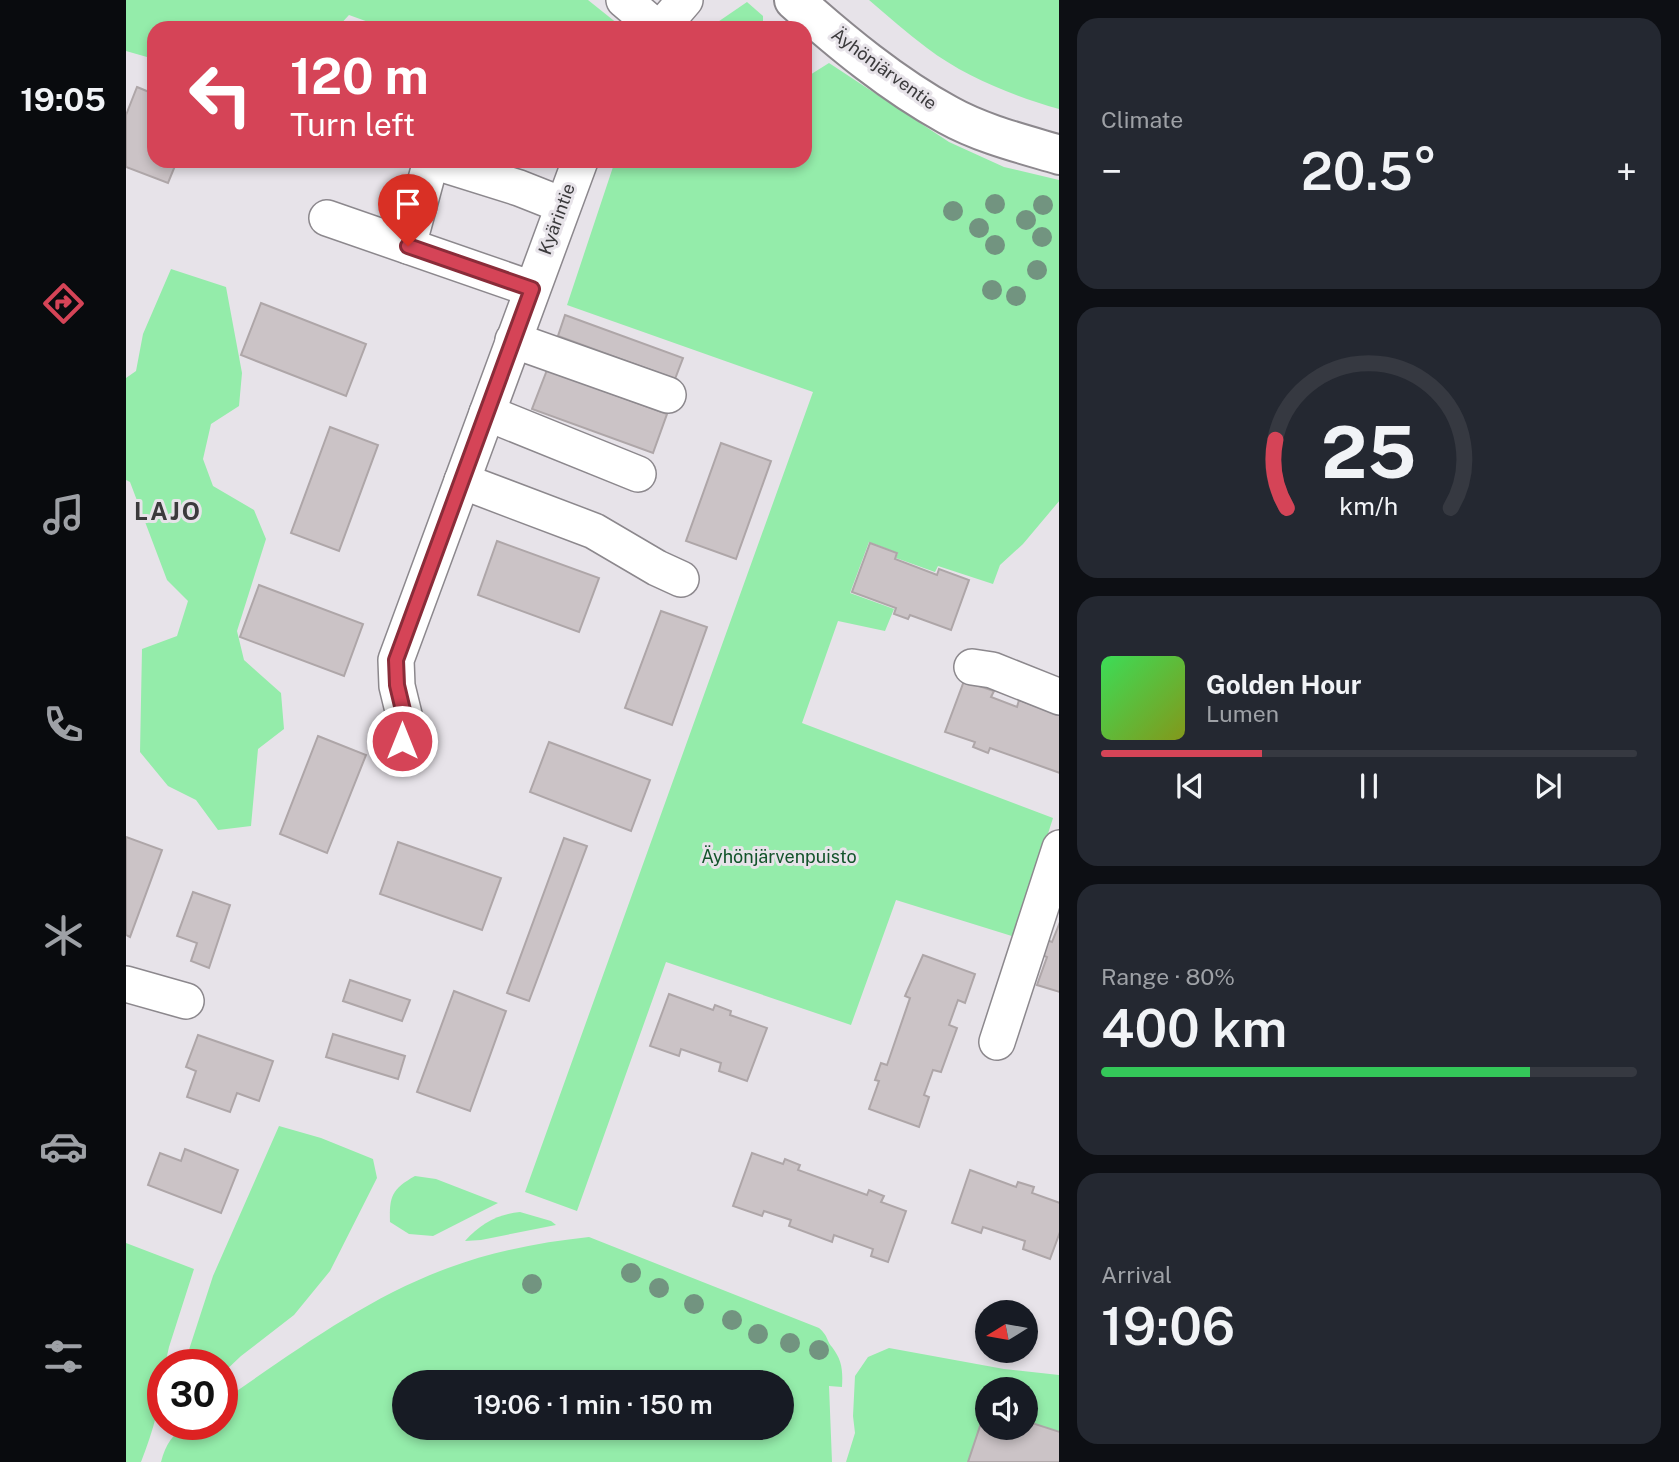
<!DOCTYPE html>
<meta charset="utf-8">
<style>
:root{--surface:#171b24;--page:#242831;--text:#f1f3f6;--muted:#9ea1a6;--line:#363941;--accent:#d54457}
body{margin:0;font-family:"Public Sans",sans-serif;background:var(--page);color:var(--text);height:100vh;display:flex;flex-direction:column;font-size:26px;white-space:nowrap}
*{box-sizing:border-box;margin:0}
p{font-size:23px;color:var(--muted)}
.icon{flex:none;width:38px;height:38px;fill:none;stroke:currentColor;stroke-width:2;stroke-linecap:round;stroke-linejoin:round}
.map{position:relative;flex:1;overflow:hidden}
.sheet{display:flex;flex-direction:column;gap:18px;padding:18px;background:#0d0f14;width:620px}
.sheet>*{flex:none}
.top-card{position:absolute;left:21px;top:21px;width:665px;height:147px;border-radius:21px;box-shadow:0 4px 10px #0003;background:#d54457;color:#fff;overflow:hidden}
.needle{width:46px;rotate:259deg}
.buttons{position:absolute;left:849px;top:1300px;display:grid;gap:14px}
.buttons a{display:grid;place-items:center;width:63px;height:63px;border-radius:50%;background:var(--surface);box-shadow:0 4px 10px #0003;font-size:35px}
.speed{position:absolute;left:21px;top:1349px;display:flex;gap:14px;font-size:35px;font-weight:700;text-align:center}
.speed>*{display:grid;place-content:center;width:91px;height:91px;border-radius:50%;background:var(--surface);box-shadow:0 4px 10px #0003;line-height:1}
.speed .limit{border:10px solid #d22;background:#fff;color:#111}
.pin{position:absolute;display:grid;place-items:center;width:60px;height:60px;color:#fff;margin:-72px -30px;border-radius:50% 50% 50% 0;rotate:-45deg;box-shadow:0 0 7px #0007}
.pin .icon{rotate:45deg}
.me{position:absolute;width:77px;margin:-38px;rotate:0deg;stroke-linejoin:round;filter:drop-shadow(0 0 5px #0008)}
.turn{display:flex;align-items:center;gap:24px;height:147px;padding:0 28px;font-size:32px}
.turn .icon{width:91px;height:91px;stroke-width:2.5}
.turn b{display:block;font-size:49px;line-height:60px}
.big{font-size:52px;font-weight:600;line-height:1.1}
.sheet .tile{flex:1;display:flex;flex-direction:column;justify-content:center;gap:10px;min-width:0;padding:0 24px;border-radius:21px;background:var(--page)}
.sheet .dial{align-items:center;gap:0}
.dial svg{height:182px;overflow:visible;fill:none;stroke:var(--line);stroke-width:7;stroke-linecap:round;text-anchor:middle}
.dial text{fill:var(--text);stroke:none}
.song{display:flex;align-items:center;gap:21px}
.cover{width:84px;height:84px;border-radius:10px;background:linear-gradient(135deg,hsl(130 70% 55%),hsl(70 70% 35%))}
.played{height:7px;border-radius:4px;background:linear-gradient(90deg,var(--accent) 30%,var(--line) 30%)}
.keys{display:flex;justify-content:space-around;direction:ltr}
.heat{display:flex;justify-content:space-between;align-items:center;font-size:38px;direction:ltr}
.charge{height:10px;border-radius:5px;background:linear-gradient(90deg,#34c759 80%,var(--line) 0)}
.trip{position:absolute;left:266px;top:1370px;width:402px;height:70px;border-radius:35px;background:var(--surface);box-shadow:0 4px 10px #0003;font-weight:600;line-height:70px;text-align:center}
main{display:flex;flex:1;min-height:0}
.tab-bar{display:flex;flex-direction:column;width:126px;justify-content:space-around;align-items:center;background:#090b0e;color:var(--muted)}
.tab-bar .icon{width:49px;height:49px}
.tab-bar .current{color:var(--accent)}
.tab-bar b{font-size:32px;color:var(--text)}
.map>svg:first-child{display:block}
.green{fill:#94ecaa;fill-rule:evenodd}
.building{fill:#cbc3c6;stroke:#aea6a8;stroke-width:2}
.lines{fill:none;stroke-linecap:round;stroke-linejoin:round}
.minor-casing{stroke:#8c888d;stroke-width:38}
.major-casing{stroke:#8c888d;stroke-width:42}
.minor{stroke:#fff;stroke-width:35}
.major{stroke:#fff;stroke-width:38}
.tree{fill:#729480}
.route-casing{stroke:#8a2c39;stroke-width:18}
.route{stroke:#d54457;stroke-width:12}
.labels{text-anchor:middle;stroke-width:6;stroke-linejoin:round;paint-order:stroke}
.street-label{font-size:18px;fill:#3b3a3c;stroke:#e7e3e9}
.park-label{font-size:18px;fill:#12532a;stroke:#e7e3e9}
.district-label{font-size:24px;font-weight:bold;letter-spacing:2px;fill:#3b3a3c;stroke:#e7e3e9}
</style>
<main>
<nav class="tab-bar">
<b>19:05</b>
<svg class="icon current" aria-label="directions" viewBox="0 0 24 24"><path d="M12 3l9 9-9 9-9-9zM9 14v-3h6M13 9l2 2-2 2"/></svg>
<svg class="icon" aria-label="music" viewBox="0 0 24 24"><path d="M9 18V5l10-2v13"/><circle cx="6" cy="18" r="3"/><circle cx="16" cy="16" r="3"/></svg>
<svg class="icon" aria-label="phone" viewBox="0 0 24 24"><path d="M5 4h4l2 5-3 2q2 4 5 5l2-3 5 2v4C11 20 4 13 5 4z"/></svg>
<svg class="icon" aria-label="climate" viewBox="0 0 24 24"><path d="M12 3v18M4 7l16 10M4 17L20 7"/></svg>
<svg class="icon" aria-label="car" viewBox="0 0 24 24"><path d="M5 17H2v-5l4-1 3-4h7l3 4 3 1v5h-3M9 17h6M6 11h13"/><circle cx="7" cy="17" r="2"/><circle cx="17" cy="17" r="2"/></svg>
<svg class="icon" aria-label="filters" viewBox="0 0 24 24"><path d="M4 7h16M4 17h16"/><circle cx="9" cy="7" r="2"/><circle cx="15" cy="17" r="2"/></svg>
</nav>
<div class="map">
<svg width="934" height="1462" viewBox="0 0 934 1462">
<rect width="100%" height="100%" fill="#e7e3e9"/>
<g class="green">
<path d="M0 0H462L492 24 490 28H259L223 15 211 28H28V59L0 51Z"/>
<path d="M743 0H933V109C888 96 839 77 801 48 781 33 762 16 743 0Z"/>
<path d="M621 2 637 16V28H583Z"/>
<path d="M703 63 823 142 878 167 933 180 934 500 897 544 874 565 867 584 812 566 809 572 770 558 772 553 743 542 724 593 768 609 759 631 712 621 676 723 927 818 889 937 770 900 725 1025 540 962 451 1211 399 1192 687 392 441 305 489 161H679V78Z"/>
<path d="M45 269 100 287 116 373 113 406 85 424 77 459 87 486 128 510 140 539 111 631 118 660 155 693 158 729 132 749 125 826 92 830 70 800 42 786 14 752 16 649 51 636 62 601 41 580 4 482 0 480V378L10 371 17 334Z"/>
<path d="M153 1126 195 1138 247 1159 251 1178 204 1271 168 1315 115 1356 96 1374V1365H58L87 1276Z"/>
<path d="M289 1176 310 1179 372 1203 307 1236 283 1234 264 1222C263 1196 266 1189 289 1176Z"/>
<path d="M394 1212 425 1221 430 1225 355 1240 339 1241C354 1224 372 1214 394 1212Z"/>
<path d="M463 1237 693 1328C703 1337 700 1340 706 1347 716 1360 717 1370 716 1387L703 1386 706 1462H35C45 1425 64 1424 96 1424V1401C168 1352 240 1298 322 1268 367 1251 416 1242 463 1237ZM656 1382V1428H278V1382Z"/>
<path d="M0 1243 68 1269 43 1347 39 1365H37C37 1398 27 1431 15 1462H0Z"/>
<path d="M763 1348 878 1369 933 1375V1432L900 1421V1390H861V1408L842 1462H720L729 1433 727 1416 729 1376 742 1357Z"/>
</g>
<g class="building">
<path d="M11 87 28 94V161H51L42 183 0 167V115Z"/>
<path d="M135 303 240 344 220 396 115 355Z"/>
<path d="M439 315 557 358 549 379 432 336Z"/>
<path d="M421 370 541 414 527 453 406 409Z"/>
<path d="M204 427 252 445 213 551 165 533Z"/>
<path d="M595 443 645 461 610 559 560 541Z"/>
<path d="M371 541 473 578 453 632 352 595Z"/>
<path d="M744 543 771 553 769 559 811 575 813 569 843 580 825 630 784 615 782 619 768 614 770 608 726 592Z"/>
<path d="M133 585 237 624 218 676 114 637Z"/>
<path d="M535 611 581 627 546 725 499 708Z"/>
<path d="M838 681 868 691 865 697 891 707 893 700 934 715V773L864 748 862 753 847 747 849 742 819 732Z"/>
<path d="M192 736 240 755 201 853 154 834Z"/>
<path d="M423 742 524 780 505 831 404 792Z"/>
<path d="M0 837 36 850 4 937 0 935Z"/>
<path d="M438 838 461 846 403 1001 381 993Z"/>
<path d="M272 842 375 878 356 930 254 894Z"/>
<path d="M67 892 104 905 83 968 65 961 71 943 51 936Z"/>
<path d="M934 922V992L911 985 921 957 916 955 921 940 926 942Z"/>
<path d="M797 955 849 974 839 1003 832 1000 823 1025 831 1028 815 1072 807 1070 798 1095 803 1097 793 1127 743 1109 753 1081 749 1080 755 1063 761 1065 784 998 779 996Z"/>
<path d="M224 980 284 1000 276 1021 217 1001Z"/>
<path d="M328 991 380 1011 344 1111 291 1092Z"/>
<path d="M543 994 587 1010 589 1005 605 1011 604 1015 641 1028 621 1081 593 1071 595 1063 555 1049 553 1056 524 1046Z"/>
<path d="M207 1034 279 1056 272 1079 200 1057Z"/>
<path d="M72 1035 147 1061 133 1101 111 1093 104 1112 61 1097 70 1071 60 1067Z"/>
<path d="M59 1149 112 1170 95 1213 22 1185 34 1153 55 1161Z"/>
<path d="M626 1153 657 1164 659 1159 674 1165 672 1170 741 1195 743 1190 758 1196 755 1202 780 1211 762 1262 745 1256 747 1249 708 1235 706 1242 663 1226 665 1220 638 1211 636 1216 607 1206Z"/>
<path d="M844 1170 890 1187 892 1182 908 1187 906 1193 934 1203V1232L924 1259 897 1249 899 1241 857 1227 855 1233 826 1223Z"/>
<path d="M860 1408 861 1428H900V1421L934 1432V1462H842Z"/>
</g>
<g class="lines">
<g class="minor-casing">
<g id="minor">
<path d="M498 0 531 28"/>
<path d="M535 28 559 0"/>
<path d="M307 161 393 188 436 205"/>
<path d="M201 218 406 289"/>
<path d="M282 246 305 161"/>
<path d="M387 340 542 395"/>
<path d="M361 413 512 474"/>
<path d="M336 481 468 531 531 568 555 579"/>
<path d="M846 667 866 670 934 697"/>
<path d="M272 754 281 727 271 686 270 660 454 161"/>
<path d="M0 984 60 1001"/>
<path d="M871 1042 934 848"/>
</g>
</g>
<g class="major-casing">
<path id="major" d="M668 0C715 42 767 85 822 115 856 134 897 144 934 155"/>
</g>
<use href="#minor" class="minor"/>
<use href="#major" class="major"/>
</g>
<g class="tree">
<circle cx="869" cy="204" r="10"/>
<circle cx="917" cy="205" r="10"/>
<circle cx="827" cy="211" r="10"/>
<circle cx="900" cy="220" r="10"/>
<circle cx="853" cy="228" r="10"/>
<circle cx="916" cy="237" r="10"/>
<circle cx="869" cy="245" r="10"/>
<circle cx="911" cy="270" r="10"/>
<circle cx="866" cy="290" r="10"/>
<circle cx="890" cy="296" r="10"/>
<circle cx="505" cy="1273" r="10"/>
<circle cx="406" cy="1284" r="10"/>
<circle cx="533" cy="1288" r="10"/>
<circle cx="568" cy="1304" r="10"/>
<circle cx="606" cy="1320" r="10"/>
<circle cx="632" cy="1334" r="10"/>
<circle cx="664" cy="1343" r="10"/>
<circle cx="693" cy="1350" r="10"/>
</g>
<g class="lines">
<g class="route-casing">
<path id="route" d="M276 741 281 727 271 685 270 660 406 289 282 246"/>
</g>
<use href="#route" class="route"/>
</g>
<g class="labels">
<g class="street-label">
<text transform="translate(758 69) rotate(36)" y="6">Äyhönjärventie</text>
<text transform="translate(431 219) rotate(-70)" y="6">Kyärintie</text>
</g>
<g class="park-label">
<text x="653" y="863">Äyhönjärvenpuisto</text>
</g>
<g class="district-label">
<text x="42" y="520">LAJO</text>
</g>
</g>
</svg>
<div class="buttons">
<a><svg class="needle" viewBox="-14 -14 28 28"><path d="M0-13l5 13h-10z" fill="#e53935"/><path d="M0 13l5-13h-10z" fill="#9ea1a6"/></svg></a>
<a><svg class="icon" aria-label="sound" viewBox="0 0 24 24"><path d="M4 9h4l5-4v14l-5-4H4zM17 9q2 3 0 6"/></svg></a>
</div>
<div class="speed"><div class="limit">30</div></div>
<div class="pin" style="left:282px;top:246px;background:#d93025"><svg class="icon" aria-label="arrive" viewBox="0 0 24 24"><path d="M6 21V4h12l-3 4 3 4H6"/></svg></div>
<svg class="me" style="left:276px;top:741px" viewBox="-20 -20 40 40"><circle r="17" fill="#d54457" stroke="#fff" stroke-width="3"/><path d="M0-11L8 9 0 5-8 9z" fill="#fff"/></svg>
<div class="trip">19:06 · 1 min · 150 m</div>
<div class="top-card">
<div class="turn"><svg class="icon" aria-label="left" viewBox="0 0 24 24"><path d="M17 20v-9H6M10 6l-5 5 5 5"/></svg><div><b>120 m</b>Turn left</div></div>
</div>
</div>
<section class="sheet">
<div class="tile"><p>Climate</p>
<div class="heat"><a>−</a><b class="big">20.5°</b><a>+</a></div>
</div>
<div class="tile dial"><svg viewBox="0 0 100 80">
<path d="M14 69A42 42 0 1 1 86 69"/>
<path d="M14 69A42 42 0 0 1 9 39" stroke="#d54457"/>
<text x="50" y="56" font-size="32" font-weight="700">25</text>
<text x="50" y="72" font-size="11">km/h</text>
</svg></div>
<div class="tile">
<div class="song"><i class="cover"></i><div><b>Golden Hour</b><p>Lumen</p></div></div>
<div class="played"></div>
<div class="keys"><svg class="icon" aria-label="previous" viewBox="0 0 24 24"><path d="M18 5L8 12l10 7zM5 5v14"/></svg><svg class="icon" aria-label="pause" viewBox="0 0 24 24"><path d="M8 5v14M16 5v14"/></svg><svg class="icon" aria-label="next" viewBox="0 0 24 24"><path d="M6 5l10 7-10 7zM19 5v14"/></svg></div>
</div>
<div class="tile"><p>Range · 80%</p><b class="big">400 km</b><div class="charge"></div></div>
<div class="tile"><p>Arrival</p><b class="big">19:06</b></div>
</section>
</main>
